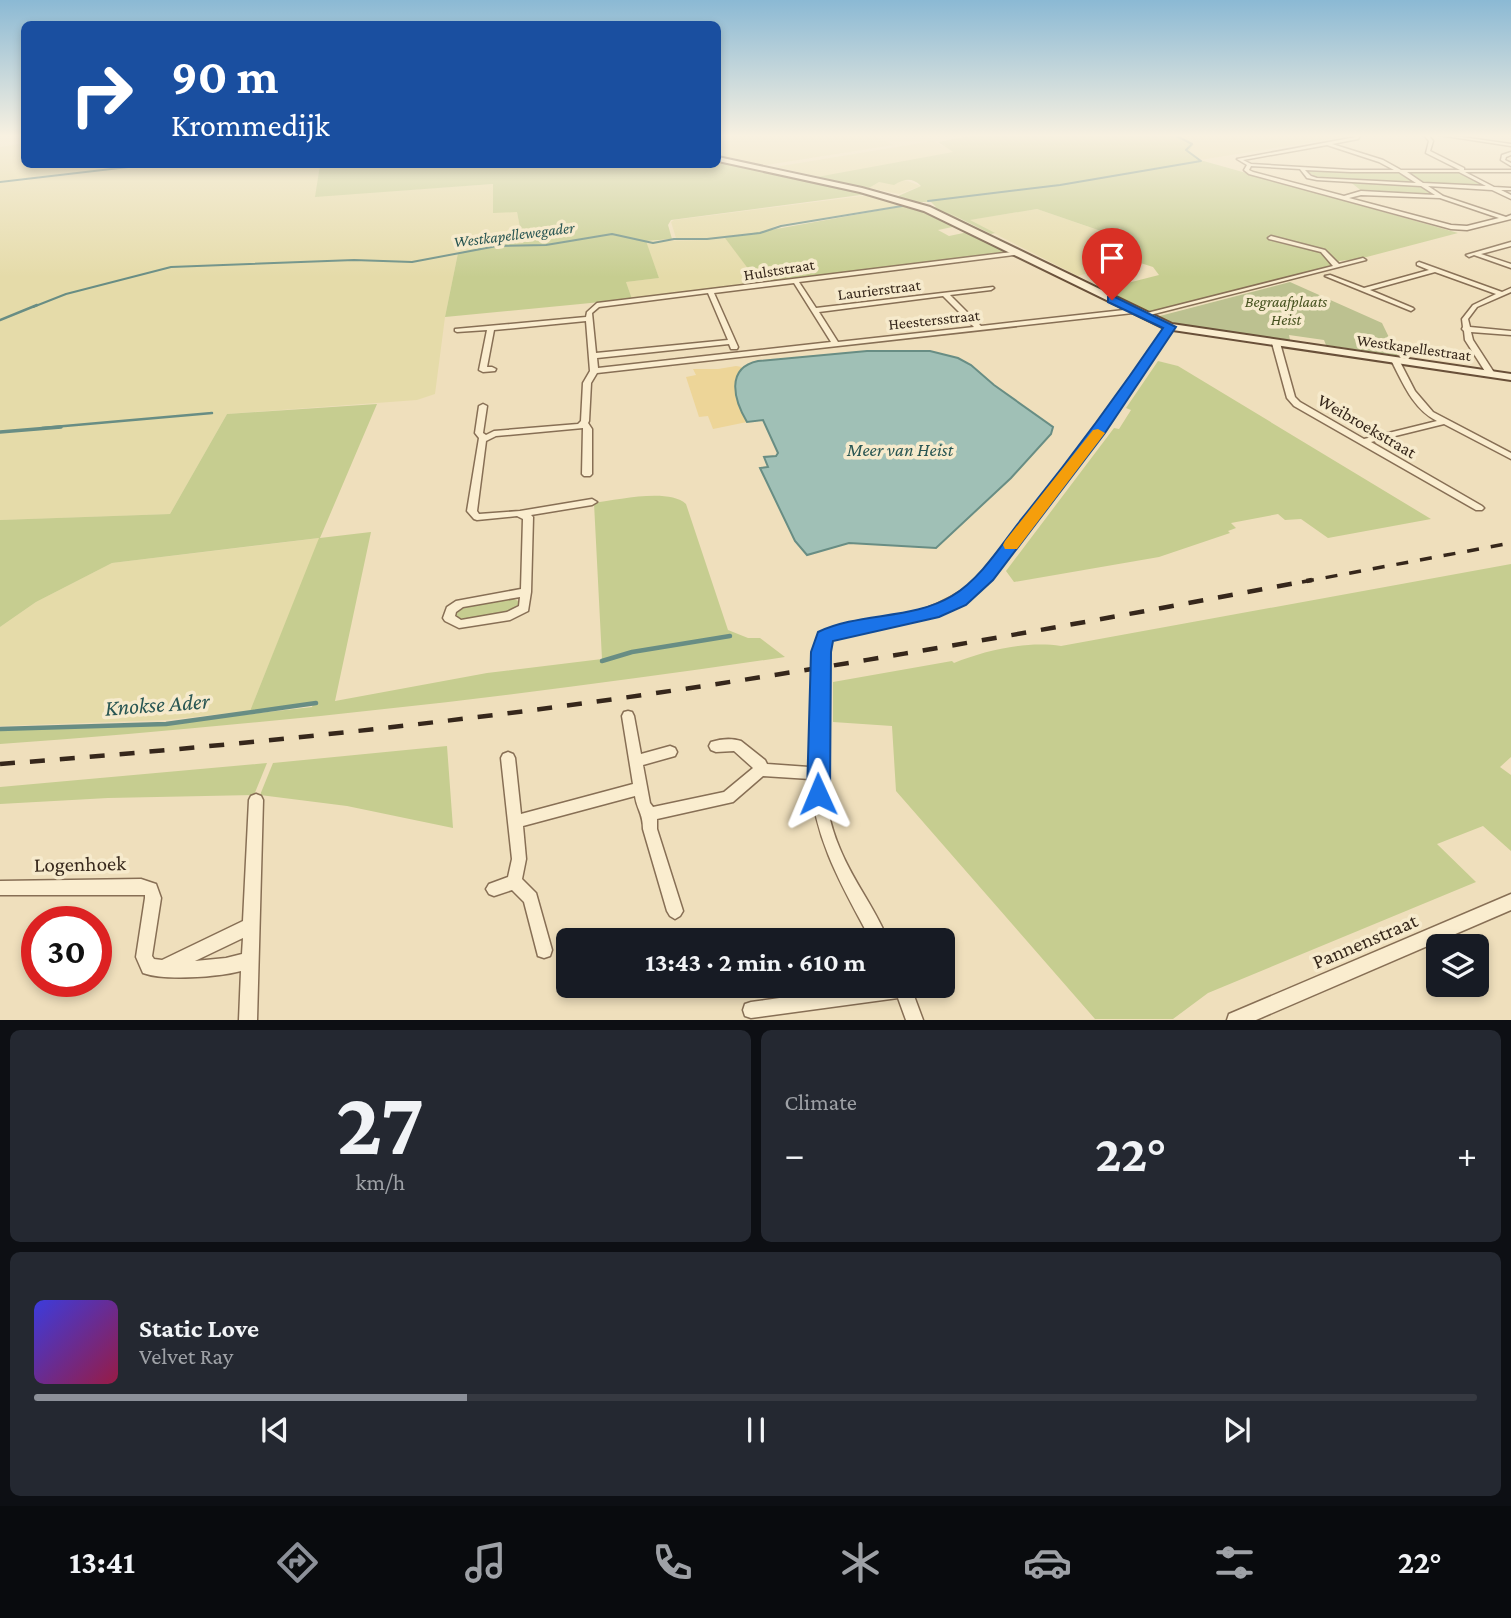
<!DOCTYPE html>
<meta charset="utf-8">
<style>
:root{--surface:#171b24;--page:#242831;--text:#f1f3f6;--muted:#9ea1a6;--line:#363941;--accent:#8c9099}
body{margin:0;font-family:"Crimson Pro",serif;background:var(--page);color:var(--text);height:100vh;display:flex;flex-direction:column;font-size:26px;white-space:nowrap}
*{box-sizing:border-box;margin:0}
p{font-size:23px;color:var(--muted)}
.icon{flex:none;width:38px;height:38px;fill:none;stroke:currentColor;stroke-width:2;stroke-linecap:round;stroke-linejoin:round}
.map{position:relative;height:1020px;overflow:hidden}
.drawer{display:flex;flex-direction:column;gap:10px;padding:10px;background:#0d0f14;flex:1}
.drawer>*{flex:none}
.hud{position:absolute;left:21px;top:21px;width:700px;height:147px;border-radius:10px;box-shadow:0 4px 10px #0003;background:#1a4fa0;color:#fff;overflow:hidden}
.tools{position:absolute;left:1426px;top:934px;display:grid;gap:14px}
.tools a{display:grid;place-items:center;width:63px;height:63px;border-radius:10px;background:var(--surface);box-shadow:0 4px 10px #0003;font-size:35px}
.speed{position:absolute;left:21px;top:906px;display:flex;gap:14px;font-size:35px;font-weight:700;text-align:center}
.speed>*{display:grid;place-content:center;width:91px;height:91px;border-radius:50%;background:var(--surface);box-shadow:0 4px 10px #0003;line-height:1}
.speed .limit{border:10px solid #d22;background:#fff;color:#111}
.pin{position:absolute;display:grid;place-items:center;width:60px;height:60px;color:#fff;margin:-72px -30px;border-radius:50% 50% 50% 0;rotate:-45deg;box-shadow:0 0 7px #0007}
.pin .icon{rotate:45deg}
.me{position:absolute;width:77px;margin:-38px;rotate:359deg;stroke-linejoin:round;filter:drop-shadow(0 0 5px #0008)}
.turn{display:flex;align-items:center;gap:24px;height:147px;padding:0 35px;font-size:32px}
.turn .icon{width:91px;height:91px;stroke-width:2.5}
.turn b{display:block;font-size:49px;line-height:60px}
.big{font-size:52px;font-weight:700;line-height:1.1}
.drawer .card{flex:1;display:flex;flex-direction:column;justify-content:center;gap:10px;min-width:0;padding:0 24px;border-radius:10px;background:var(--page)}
.drawer .dial{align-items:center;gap:0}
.dial b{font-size:91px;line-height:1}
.song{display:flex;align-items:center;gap:21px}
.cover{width:84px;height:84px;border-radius:10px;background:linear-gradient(135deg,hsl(240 70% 55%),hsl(340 70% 35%))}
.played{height:7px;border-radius:4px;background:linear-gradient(90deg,var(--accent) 30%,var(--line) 30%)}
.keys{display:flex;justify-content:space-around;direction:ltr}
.heat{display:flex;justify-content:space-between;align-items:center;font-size:38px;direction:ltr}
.drawer .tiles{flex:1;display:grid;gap:10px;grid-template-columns:1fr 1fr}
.card:last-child{grid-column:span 2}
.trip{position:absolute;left:556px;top:928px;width:399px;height:70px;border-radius:10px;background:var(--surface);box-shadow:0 4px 10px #0003;font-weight:700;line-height:70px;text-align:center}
.dock{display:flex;height:112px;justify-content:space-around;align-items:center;background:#090b0e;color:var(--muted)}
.dock .icon{width:49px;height:49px}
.dock .selected{color:var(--accent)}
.dock b{font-size:32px;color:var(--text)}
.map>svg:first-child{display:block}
.farmland{fill:#e5dba9}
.green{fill:#c6cd90}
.sand{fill:#edd598}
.cemetery{fill:#bcc190}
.water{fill:#a0c0b6;stroke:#688d84;stroke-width:2}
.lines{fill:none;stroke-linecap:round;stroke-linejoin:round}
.stream-far3{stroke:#688d84;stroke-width:2}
.stream-far2{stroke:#688d84;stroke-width:2.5}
.stream-far1{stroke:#688d84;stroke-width:3.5}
.stream{stroke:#688d84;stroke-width:4.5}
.street-casing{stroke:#876f55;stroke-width:3}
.secondary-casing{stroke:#695039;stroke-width:4}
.street{fill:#faedcf;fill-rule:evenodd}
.secondary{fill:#faedcf;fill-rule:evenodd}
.rail-far1{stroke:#36271b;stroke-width:3.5;stroke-dasharray:12 12;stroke-linecap:butt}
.rail{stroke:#36271b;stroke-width:4.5;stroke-dasharray:15 15;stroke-linecap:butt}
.route{fill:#1a73e8;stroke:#114b97;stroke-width:2}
.slow{fill:#f59e0b}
.labels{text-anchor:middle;stroke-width:7;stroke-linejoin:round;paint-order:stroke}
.far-water-label{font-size:16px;font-style:italic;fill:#295653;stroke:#f6eacc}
.far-street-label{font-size:16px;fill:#36271b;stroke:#f6eacc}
.far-park-label{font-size:16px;font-style:italic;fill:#475320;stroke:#f6eacc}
.street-label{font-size:18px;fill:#36271b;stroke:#f6eacc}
.water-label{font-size:19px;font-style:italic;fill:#295653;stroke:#f6eacc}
.near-street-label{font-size:21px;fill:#36271b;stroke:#f6eacc}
.near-water-label{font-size:23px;font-style:italic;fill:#295653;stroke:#f6eacc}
</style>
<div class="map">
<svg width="1511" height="1020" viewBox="0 0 1511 1020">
<rect width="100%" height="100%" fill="#efdfbc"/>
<g class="farmland">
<path d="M718 135H871L894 145 766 165 718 155Z"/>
<path d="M1176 135H1348L1350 136 1200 160 1189 151 1194 144Z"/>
<path d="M933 141 955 152 821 177 775 167Z"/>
<path d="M24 143V164L144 165 0 181V147Z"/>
<path d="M164 164H320L316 196 494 184 517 212 523 243 458 253 445 317 435 394 417 400 227 414 170 514 0 520V183Z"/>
<path d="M902 179 921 186 899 194 869 188 879 182 894 184Z"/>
<path d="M870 195 906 205 778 225 763 232 725 237 749 270 761 269 770 282 632 299 626 282 659 278 645 241 708 240 676 238 671 222 674 220Z"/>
<path d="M1037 209 1132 242V249L1125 258 1108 267 1078 276 968 220Z"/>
<path d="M320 538 250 711 165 720 0 726V627L36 602 112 563Z"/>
</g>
<g class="green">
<path d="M975 135H1176L1194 144 1189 151 1200 160 1458 233 1359 259 1339 261V264L1149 312 1104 289 1159 275 1153 267 1128 259 1135 243 1130 241 1037 209 970 220 995 233 991 234 945 211 988 234 985 233 926 206 936 207 931 202H911L896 197 921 186C912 177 904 179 894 185L879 182 869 188 817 177 953 152 938 142Z"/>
<path d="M718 161 868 194 671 220 668 225 672 239 646 241 659 278 626 282 632 299 445 317 458 253 492 245 523 243 517 212 493 213V184L315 197 320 165 718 164Z"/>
<path d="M1306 170 1401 173 1434 196 1363 192 1349 181 1317 178Z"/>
<path d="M1408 172H1459L1489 188 1426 185Z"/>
<path d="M900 201 962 225 938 230 949 236 973 231 1013 251 1011 254 770 282 761 269 749 270 725 238 910 205Z"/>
<path d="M1158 361 1178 366 1431 519 1328 538 1301 519 1285 520 1278 514 1231 523 1236 528 1228 531 1230 533 1159 557 1014 582 1006 571 1114 428 1119 429 1131 410 1126 408Z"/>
<path d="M377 404 320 538 371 532 335 701 487 673 602 659 594 503C617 500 669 488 686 504L728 630 748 638H760L785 657C524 696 263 725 0 744V729L163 724 312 707 313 704 250 711 319 538 112 563 36 602 0 627V520L170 514 227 414Z"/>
<path d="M1511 564V757L1500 767 1511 775V851L1483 826 1437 844 1476 882 1208 993 1173 1019H1095L896 791 892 726 833 722V682L952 661 954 663C986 650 1026 641 1061 646Z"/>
<path d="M511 598 521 602 515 611 465 620 455 616 462 607Z"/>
<path d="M447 746 453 828 347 806 260 795 273 763Z"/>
<path d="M267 763 254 795 108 798 0 804V787Z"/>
</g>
<path class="sand" d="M736 366 742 367C730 383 737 406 747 422L713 429 708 416 699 417 686 377 696 375 693 369H718Z"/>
<path class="cemetery" d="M1290 282 1382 323 1398 356 1326 345 1324 340 1289 335 1290 340C1246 333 1198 333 1156 317Z"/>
<path class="water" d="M867 351H930L958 358 971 365 994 385 1053 427 1051 434 1011 478 936 548 849 543 807 555 795 541 760 468 768 467 764 457 776 456 778 453 763 420 747 422C734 400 725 368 758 361Z"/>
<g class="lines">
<g class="stream-far3">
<path d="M0 182 154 164"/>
<path d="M928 201 1060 185 1201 161 1186 150 1192 144 1175 135"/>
<path d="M33 307 66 294 171 267 354 260 412 262 497 246 546 245 612 234 653 243 674 239H707L760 233 781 226 908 205"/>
</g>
<g class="stream-far2">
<path d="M0 320 37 305"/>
<path d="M42 428 212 413"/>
</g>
<path class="stream-far1" d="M0 432 61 427"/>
<g class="stream">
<path d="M602 661 632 652 730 636"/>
<path d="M0 729 166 724 316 703"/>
</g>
<g class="street-casing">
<g id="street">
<path d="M1357 135H1361L1358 139 1332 144 1383 160 1401 170H1460L1426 153 1429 141 1424 135H1428L1433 141 1430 151 1464 168V170H1511V172H1465L1494 187 1511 188V190H1501L1511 195V199L1492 190 1428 186 1443 196 1506 217 1511 215V219L1467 230 1451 229 1249 174 1244 170 1247 165 1237 159 1356 137ZM1327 145 1379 162 1394 170H1351L1251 164 1243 160ZM1251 166 1300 169 1307 178 1317 180 1421 186 1435 195 1361 191 1344 196 1253 172 1249 170ZM1305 170 1351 172H1399L1416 183 1317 178 1311 176ZM1407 172H1459L1486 186 1423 183ZM1361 195 1440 198 1499 218 1467 226 1451 225 1349 198Z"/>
<path d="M1439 135H1447L1511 144V146Z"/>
<path d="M1511 152V155L1506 157 1505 160 1511 163V166L1501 160 1502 155Z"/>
<path d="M1271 236 1325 250 1339 264 1363 258 1366 260 1142 317 1139 315 1333 266 1321 252 1269 239 1268 238Z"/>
<path d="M1511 242V246L1481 254 1511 264V268L1474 255 1469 257 1466 255Z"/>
<path d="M1020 251 1023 253 1022 254 799 282 816 308 993 287 994 288 991 290 950 295 981 326 1133 309 1136 311 1133 313 597 373 591 383 589 421 588 423 592 429V474L590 476H584L582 474 583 428 496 436 486 441 477 511 479 514 520 511 592 499 597 502 592 505 531 515 533 517 531 592 528 611 510 620 459 628 445 621 443 618 447 607 456 601 521 589 523 519 517 516 477 520 474 519 467 511 479 438 475 433 479 406 483 404 487 406 483 433 486 435 494 431 578 424 581 421 583 383 590 371 586 321 494 330 487 367H492L496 369 495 371 483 372 479 370 487 330 457 332 455 331V329L586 317 587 312 597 303ZM794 283 831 342 598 368 597 358 729 344 731 349H737L738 347 714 293ZM708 293 728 340 596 353 592 313 599 307ZM943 296 974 327 838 342 819 312ZM520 597 519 606 507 612 461 620 455 616 456 612 463 607Z"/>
<path d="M1419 262 1502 292 1511 288V292L1477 307 1468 319 1470 327 1511 331V335L1471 332 1473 340 1495 374 1494 376H1488L1465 340 1464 331 1462 329 1463 327 1462 319 1473 305 1496 294 1435 272 1370 290 1413 308 1414 309 1411 311 1325 276 1330 275 1364 288 1429 270 1417 265V263Z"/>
<path d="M1170 325 1173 327 1103 433 982 588C938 621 890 627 837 636L830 640 827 652C824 718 813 787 840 849 853 881 875 908 888 940H871C842 886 815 841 810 779L763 776 733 802 657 819V829L683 911 680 916 675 919 670 916 667 911 643 829C643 813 637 810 635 796L523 826 526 859 522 879 536 893 552 950 550 956 544 958 538 956 524 902 512 890 494 896 489 894 486 889 489 884 508 877 512 859 501 758 503 754 508 752 513 754 515 758 521 814 633 784 622 716 624 712 628 711 632 712 634 716 641 754 670 746 675 748 677 752 675 756 643 765 650 803 653 807 724 792 753 768 734 751 716 752 711 750 709 746 711 742C720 739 732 738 741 741L765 760 767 764 809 767 815 652 821 634C838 626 856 624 874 621 912 615 942 606 974 582L1097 429 1168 326Z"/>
<path d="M1273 341H1276L1280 343 1295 397 1300 402 1364 439 1437 421C1413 409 1403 383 1391 360L1392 358H1398L1415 391 1433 412 1511 453V459L1444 424 1371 442 1482 506 1484 508 1482 510H1476L1294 406 1287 398 1272 343Z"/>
<path d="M256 794 261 796 263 800 257 1020H239L241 971C219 977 164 981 143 973L136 957 145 898V895H0V881L141 879 156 884 161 898 152 956 154 959 162 960 243 921 249 800 251 796ZM243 938 242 954 226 958 195 961Z"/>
<path d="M1511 894V910L1256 1020H1227L1229 1014Z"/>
<path d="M870 985H910L923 1020H906L898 998 751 1018 745 1016 743 1010 745 1004 751 1002Z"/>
</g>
</g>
<g class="secondary-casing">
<path id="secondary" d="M718 157 862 188 930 207 1172 324 1511 374V380L1166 329 924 211 860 192 718 161Z"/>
</g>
<use href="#street" class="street"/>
<use href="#secondary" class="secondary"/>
<path class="rail-far1" d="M1302 582 1511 543"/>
<path class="rail" d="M0 764C208 748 416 727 622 698 853 665 1083 623 1312 580"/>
</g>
<linearGradient id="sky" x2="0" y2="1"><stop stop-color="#8bb9d4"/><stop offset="0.49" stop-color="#f8f1e1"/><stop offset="1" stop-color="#f8f1e1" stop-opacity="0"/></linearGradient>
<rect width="1511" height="277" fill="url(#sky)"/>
<path class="route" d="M1108 297H1115L1176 327 1105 433 993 580 966 605 939 617 833 641 831 652 830 794 826 801 818 804 810 801 807 794 811 652 818 632C860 612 912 620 952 596 980 579 1000 547 1020 521 1071 458 1118 394 1163 328L1108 302Z"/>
<path class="slow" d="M1098 429 1105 433 1017 549H1005L1003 545 1005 541 1093 430Z"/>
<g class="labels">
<g class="far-water-label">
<text transform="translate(514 234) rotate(-7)" y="6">Westkapellewegader</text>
</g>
<g class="far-street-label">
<text transform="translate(779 269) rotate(-9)" y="6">Hulststraat</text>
<text transform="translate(879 289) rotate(-7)" y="6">Laurierstraat</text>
<text transform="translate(934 319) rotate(-6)" y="6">Heestersstraat</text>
<text transform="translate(1414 347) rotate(8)" y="6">Westkapellestraat</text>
</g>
<g class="far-park-label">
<text x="1286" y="307">Begraafplaats<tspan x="1286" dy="18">Heist</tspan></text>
</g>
<g class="street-label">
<text transform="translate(1367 426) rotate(30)" y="6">Weibroekstraat</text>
</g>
<g class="water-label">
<text x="900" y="456">Meer van Heist</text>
</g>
<g class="near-street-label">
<text transform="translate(80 864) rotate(-1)" y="7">Logenhoek</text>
<text transform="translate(1365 941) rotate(-23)" y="7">Pannenstraat</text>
</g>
<g class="near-water-label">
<text transform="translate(157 704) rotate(-4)" y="8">Knokse Ader</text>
</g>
</g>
</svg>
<div class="tools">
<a><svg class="icon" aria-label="layers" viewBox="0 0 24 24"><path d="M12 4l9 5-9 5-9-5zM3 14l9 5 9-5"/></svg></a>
</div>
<div class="speed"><div class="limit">30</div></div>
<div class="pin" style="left:1112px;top:300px;background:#d93025"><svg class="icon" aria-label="arrive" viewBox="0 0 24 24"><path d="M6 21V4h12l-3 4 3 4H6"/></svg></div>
<svg class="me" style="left:818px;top:794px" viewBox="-20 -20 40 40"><path d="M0-17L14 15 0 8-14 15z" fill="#1a73e8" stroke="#fff" stroke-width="4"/></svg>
<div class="trip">13:43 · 2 min · 610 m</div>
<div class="hud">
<div class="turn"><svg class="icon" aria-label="right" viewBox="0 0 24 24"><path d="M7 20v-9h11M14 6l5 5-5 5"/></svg><div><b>90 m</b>Krommedijk</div></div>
</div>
</div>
<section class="drawer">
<div class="tiles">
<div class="card dial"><b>27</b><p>km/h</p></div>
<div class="card"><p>Climate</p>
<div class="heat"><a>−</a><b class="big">22°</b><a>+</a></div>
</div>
<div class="card">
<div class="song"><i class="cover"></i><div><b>Static Love</b><p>Velvet Ray</p></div></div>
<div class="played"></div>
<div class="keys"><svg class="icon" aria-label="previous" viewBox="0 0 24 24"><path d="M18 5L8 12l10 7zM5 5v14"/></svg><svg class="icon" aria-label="pause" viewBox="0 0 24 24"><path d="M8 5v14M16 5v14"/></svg><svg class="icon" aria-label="next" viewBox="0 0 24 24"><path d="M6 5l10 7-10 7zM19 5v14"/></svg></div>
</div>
</div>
</section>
<nav class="dock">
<b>13:41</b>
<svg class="icon selected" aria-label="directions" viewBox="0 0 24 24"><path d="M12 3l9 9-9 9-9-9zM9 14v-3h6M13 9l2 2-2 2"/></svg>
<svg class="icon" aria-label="music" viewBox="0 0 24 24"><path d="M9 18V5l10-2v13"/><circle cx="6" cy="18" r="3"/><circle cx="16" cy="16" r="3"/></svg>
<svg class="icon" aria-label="phone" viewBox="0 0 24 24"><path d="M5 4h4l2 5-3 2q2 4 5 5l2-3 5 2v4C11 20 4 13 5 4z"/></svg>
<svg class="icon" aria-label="climate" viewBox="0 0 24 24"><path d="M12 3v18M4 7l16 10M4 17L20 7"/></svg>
<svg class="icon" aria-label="car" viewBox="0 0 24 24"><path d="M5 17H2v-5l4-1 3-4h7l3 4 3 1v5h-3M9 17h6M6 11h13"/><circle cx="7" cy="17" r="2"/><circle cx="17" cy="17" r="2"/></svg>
<svg class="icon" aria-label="filters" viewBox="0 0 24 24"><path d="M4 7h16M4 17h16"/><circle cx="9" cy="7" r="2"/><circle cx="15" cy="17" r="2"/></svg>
<b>22°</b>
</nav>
